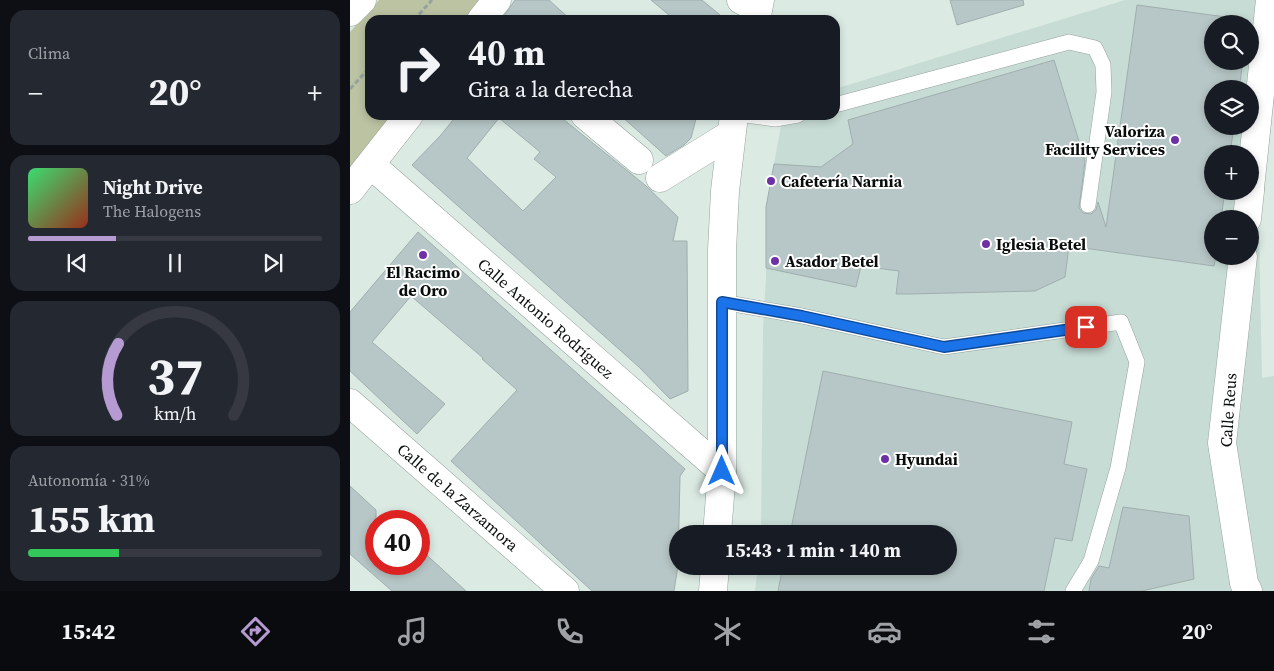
<!DOCTYPE html>
<html lang="es">
<meta charset="utf-8">
<style>
:root{--surface:#171b24;--page:#242831;--text:#f1f3f6;--muted:#9ea1a6;--line:#363941;--accent:#b69bd2}
body{margin:0;font-family:"Source Serif 4",serif;background:var(--page);color:var(--text);height:100vh;display:flex;flex-direction:column;font-size:19px;white-space:nowrap}
*{box-sizing:border-box;margin:0}
p{font-size:16px;color:var(--muted)}
.icon{flex:none;width:28px;height:28px;fill:none;stroke:currentColor;stroke-width:2;stroke-linecap:round;stroke-linejoin:round}
.map{position:relative;flex:1;overflow:hidden}
.sheet{display:flex;flex-direction:column;gap:10px;padding:10px;background:#0d0f14;width:350px}
.sheet>*{flex:none}
.guide{position:absolute;left:15px;top:15px;width:475px;height:105px;border-radius:15px;box-shadow:0 2px 8px #0003;background:#171b24;color:var(--text);overflow:hidden}
.controls{position:absolute;left:854px;top:15px;display:grid;gap:10px}
.controls a{display:grid;place-items:center;width:55px;height:55px;border-radius:50%;background:var(--surface);box-shadow:0 2px 8px #0003;font-size:25px}
.speed{position:absolute;left:15px;top:510px;display:flex;gap:10px;font-size:25px;font-weight:700;text-align:center}
.speed>*{display:grid;place-content:center;width:65px;height:65px;border-radius:50%;background:var(--surface);box-shadow:0 2px 8px #0003;line-height:1}
.speed .limit{border:8px solid #d22;background:#fff;color:#111}
.pin{position:absolute;display:grid;place-items:center;width:42px;height:42px;color:#fff;margin:-21px;border-radius:10px;box-shadow:0 2px 8px #0006}
.me{position:absolute;width:55px;margin:-28px;rotate:0deg;stroke-linejoin:round;filter:drop-shadow(0 0 4px #0008)}
.turn{display:flex;align-items:center;gap:18px;height:105px;padding:0 20px;font-size:22px}
.turn .icon{width:65px;height:65px;stroke-width:2.5}
.turn b{display:block;font-size:35px;line-height:42px}
.big{font-size:38px;font-weight:700;line-height:1.1}
.sheet .tile{flex:1;display:flex;flex-direction:column;justify-content:center;gap:8px;min-width:0;padding:0 18px;border-radius:15px;background:var(--page)}
.sheet .dial{align-items:center;gap:0}
.dial svg{height:130px;overflow:visible;fill:none;stroke:var(--line);stroke-width:7;stroke-linecap:round;text-anchor:middle}
.dial text{fill:var(--text);stroke:none}
.song{display:flex;align-items:center;gap:15px}
.cover{width:60px;height:60px;border-radius:8px;background:linear-gradient(135deg,hsl(140 70% 55%),hsl(10 70% 35%))}
.played{height:5px;border-radius:2px;background:linear-gradient(90deg,var(--accent) 30%,var(--line) 30%)}
.keys{display:flex;justify-content:space-around;direction:ltr}
.heat{display:flex;justify-content:space-between;align-items:center;font-size:28px;direction:ltr}
.charge{height:8px;border-radius:4px;background:linear-gradient(90deg,#34c759 31%,var(--line) 0)}
.trip{position:absolute;left:319px;top:525px;width:288px;height:50px;border-radius:25px;background:var(--surface);box-shadow:0 2px 8px #0003;font-weight:700;line-height:50px;text-align:center}
.menu{display:flex;height:80px;justify-content:space-around;align-items:center;background:#090b0e;color:var(--muted)}
.menu .icon{width:35px;height:35px}
.menu .active{color:var(--accent)}
.menu b{font-size:22px;color:var(--text)}
main{display:flex;flex:1;min-height:0}
.map>svg:first-child{display:block}
.built{fill:#c7dcd5;fill-rule:evenodd}
.green{fill:#bcc3a3}
.building{fill:#b7c6c6;stroke:#a0aeae;fill-rule:evenodd}
.lines{fill:none;stroke-linecap:round;stroke-linejoin:round}
.lane-casing{stroke:#95a29d;stroke-width:16}
.street-casing{stroke:#95a29d;stroke-width:29}
.secondary-casing{stroke:#95a29d;stroke-width:29}
.primary-casing{stroke:#95a29d;stroke-width:29}
.path{stroke:#96a29d;stroke-width:3;stroke-dasharray:5 2.5;stroke-linecap:butt}
.lane{stroke:#fff;stroke-width:15}
.street{stroke:#fff;stroke-width:28}
.secondary{stroke:#fff;stroke-width:28}
.primary{stroke:#fff;stroke-width:28}
.route-casing{stroke:#114b97;stroke-width:12}
.route{stroke:#1a73e8;stroke-width:9}
.poi-dot{fill:#6d30a5;stroke:#fff;stroke-width:2}
.labels{text-anchor:middle;stroke-width:4;stroke-linejoin:round;paint-order:stroke}
.poi-label{font-size:16px;font-weight:bold;fill:#080d0b;stroke:#fff;text-anchor:start}
.street-label{font-size:16px;fill:#080d0b;stroke:#fff}
</style>
<main>
<section class="sheet">
<div class="tile"><p>Clima</p>
<div class="heat"><a>−</a><b class="big">20°</b><a>+</a></div>
</div>
<div class="tile">
<div class="song"><i class="cover"></i><div><b>Night Drive</b><p>The Halogens</p></div></div>
<div class="played"></div>
<div class="keys"><svg class="icon" aria-label="previous" viewBox="0 0 24 24"><path d="M18 5L8 12l10 7zM5 5v14"/></svg><svg class="icon" aria-label="pause" viewBox="0 0 24 24"><path d="M8 5v14M16 5v14"/></svg><svg class="icon" aria-label="next" viewBox="0 0 24 24"><path d="M6 5l10 7-10 7zM19 5v14"/></svg></div>
</div>
<div class="tile dial"><svg viewBox="0 0 100 80">
<path d="M14 69A42 42 0 1 1 86 69"/>
<path d="M14 69A42 42 0 0 1 15 25" stroke="#b69bd2"/>
<text x="50" y="56" font-size="32" font-weight="700">37</text>
<text x="50" y="72" font-size="11">km/h</text>
</svg></div>
<div class="tile"><p>Autonomía · 31%</p><b class="big">155 km</b><div class="charge"></div></div>
</section>
<div class="map">
<svg width="924" height="591" viewBox="0 0 924 591">
<rect width="100%" height="100%" fill="#dceae4"/>
<path class="built" d="M775 0H907L905 27 912 378 924 376V591H405L408 566H598V534H411L413 329 416 277V207L433 115H485V89ZM862 24H900V61H862ZM862 89H900V126H862ZM862 154H900V191H862ZM862 219H900V256H862Z"/>
<path class="green" d="M29 0H135L119 20H20V115H44L0 171V32Z"/>
<g class="building">
<path d="M165 0H199L221 20H151Z"/>
<path d="M301 0H352L376 20H325Z"/>
<path d="M600 0H673L674 5 607 25Z"/>
<path d="M787 5 898 20V24H862V61H893L889 89H862V126H884L880 154H862V191H875L871 219H862V256H866L864 266 719 246 715 277 685 291 559 294H546L549 271 511 266 506 287 416 268V207L424 164 471 167 503 144 498 120 704 60 735 161 729 208 733 213 741 214 746 210 748 202 756 227Z"/>
<path d="M107 115H208L295 185 328 217 323 241H337L338 391 320 399 289 367 62 165 90 136ZM149 118 190 152 184 159 206 177 173 211 117 158Z"/>
<path d="M270 115H347L341 138 334 145 316 156Z"/>
<path d="M68 232 335 469 330 476 328 566 324 591H242L101 461 167 390 132 359 133 358 61 296 22 342 95 404 67 434 0 371V312Z"/>
<path d="M473 371 722 422 714 464 737 469 722 541 705 538 694 591H428L433 566H598V534H440Z"/>
<path d="M0 486 26 510V564H69V548L116 591H42L0 554Z"/>
<path d="M773 507 839 516 844 579 792 591H739L741 579 749 566 759 568Z"/>
</g>
<g class="lines">
<g class="lane-casing">
<g id="lane">
<path d="M485 105 719 42 745 48 753 65 754 92 738 205"/>
<path d="M395 115 425 119 448 115"/>
<path d="M372 302 452 316 594 347 771 322 787 362 768 468 741 561 723 591"/>
</g>
</g>
<g class="street-casing">
<g id="street">
<path d="M391 0 408 9"/>
<path d="M131 20 147 0"/>
<path d="M235 115 289 160"/>
<path d="M21 165 372 471"/>
<path d="M310 178 381 134"/>
<path d="M900 188 920 0"/>
<path d="M0 190 59 115"/>
<path d="M897 219 900 191"/>
<path d="M893 256 872 443 894 583 898 591"/>
<path d="M0 403 215 591"/>
</g>
</g>
<g class="secondary-casing">
<g id="secondary">
<path d="M406 20 410 0"/>
<path d="M367 534 372 471V250L375 191 384 115"/>
<path d="M363 591 365 566"/>
</g>
</g>
<g class="primary-casing">
<path id="primary" d="M0 12 12 0"/>
</g>
<g class="path">
<path d="M64 20 82 0"/>
<path d="M0 89 20 67"/>
</g>
<use href="#lane" class="lane"/>
<use href="#street" class="street"/>
<use href="#secondary" class="secondary"/>
<use href="#primary" class="primary"/>
</g>
<g class="lines">
<g class="route-casing">
<path id="route" d="M372 471V302L452 316 594 347 736 327"/>
</g>
<use href="#route" class="route"/>
</g>
<g class="poi-dot">
<circle cx="825" cy="140" r="5"/>
<circle cx="421" cy="181" r="5"/>
<circle cx="636" cy="244" r="5"/>
<circle cx="73" cy="255" r="5"/>
<circle cx="425" cy="261" r="5"/>
<circle cx="535" cy="459" r="5"/>
</g>
<g class="labels">
<g class="poi-label">
<text x="815" y="137" text-anchor="end">Valoriza<tspan x="815" dy="18">Facility Services</tspan></text>
<text x="431" y="187">Cafetería Narnia</text>
<text x="646" y="250">Iglesia Betel</text>
<text x="435" y="267">Asador Betel</text>
<text x="73" y="278" text-anchor="middle">El Racimo<tspan x="73" dy="18">de Oro</tspan></text>
<text x="545" y="465">Hyundai</text>
</g>
<g class="street-label">
<text transform="translate(196 318) rotate(41)" y="6">Calle Antonio Rodríguez</text>
<text transform="translate(878 410) rotate(-86)" y="6">Calle Reus</text>
<text transform="translate(108 497) rotate(41)" y="6">Calle de la Zarzamora</text>
</g>
</g>
</svg>
<div class="controls">
<a><svg class="icon" aria-label="search" viewBox="0 0 24 24"><circle cx="10" cy="10" r="6"/><path d="M15 15l6 6"/></svg></a>
<a><svg class="icon" aria-label="layers" viewBox="0 0 24 24"><path d="M12 4l9 5-9 5-9-5zM3 14l9 5 9-5"/></svg></a>
<a>+</a>
<a>−</a>
</div>
<div class="speed"><div class="limit">40</div></div>
<div class="pin" style="left:736px;top:327px;background:#d93025"><svg class="icon" aria-label="arrive" viewBox="0 0 24 24"><path d="M6 21V4h12l-3 4 3 4H6"/></svg></div>
<svg class="me" style="left:372px;top:471px" viewBox="-20 -20 40 40"><path d="M0-17L14 15 0 8-14 15z" fill="#1a73e8" stroke="#fff" stroke-width="4"/></svg>
<div class="trip">15:43 · 1 min · 140 m</div>
<div class="guide">
<div class="turn"><svg class="icon" aria-label="right" viewBox="0 0 24 24"><path d="M7 20v-9h11M14 6l5 5-5 5"/></svg><div><b>40 m</b>Gira a la derecha</div></div>
</div>
</div>
</main>
<nav class="menu">
<b>15:42</b>
<svg class="icon active" aria-label="directions" viewBox="0 0 24 24"><path d="M12 3l9 9-9 9-9-9zM9 14v-3h6M13 9l2 2-2 2"/></svg>
<svg class="icon" aria-label="music" viewBox="0 0 24 24"><path d="M9 18V5l10-2v13"/><circle cx="6" cy="18" r="3"/><circle cx="16" cy="16" r="3"/></svg>
<svg class="icon" aria-label="phone" viewBox="0 0 24 24"><path d="M5 4h4l2 5-3 2q2 4 5 5l2-3 5 2v4C11 20 4 13 5 4z"/></svg>
<svg class="icon" aria-label="climate" viewBox="0 0 24 24"><path d="M12 3v18M4 7l16 10M4 17L20 7"/></svg>
<svg class="icon" aria-label="car" viewBox="0 0 24 24"><path d="M5 17H2v-5l4-1 3-4h7l3 4 3 1v5h-3M9 17h6M6 11h13"/><circle cx="7" cy="17" r="2"/><circle cx="17" cy="17" r="2"/></svg>
<svg class="icon" aria-label="filters" viewBox="0 0 24 24"><path d="M4 7h16M4 17h16"/><circle cx="9" cy="7" r="2"/><circle cx="15" cy="17" r="2"/></svg>
<b>20°</b>
</nav>
